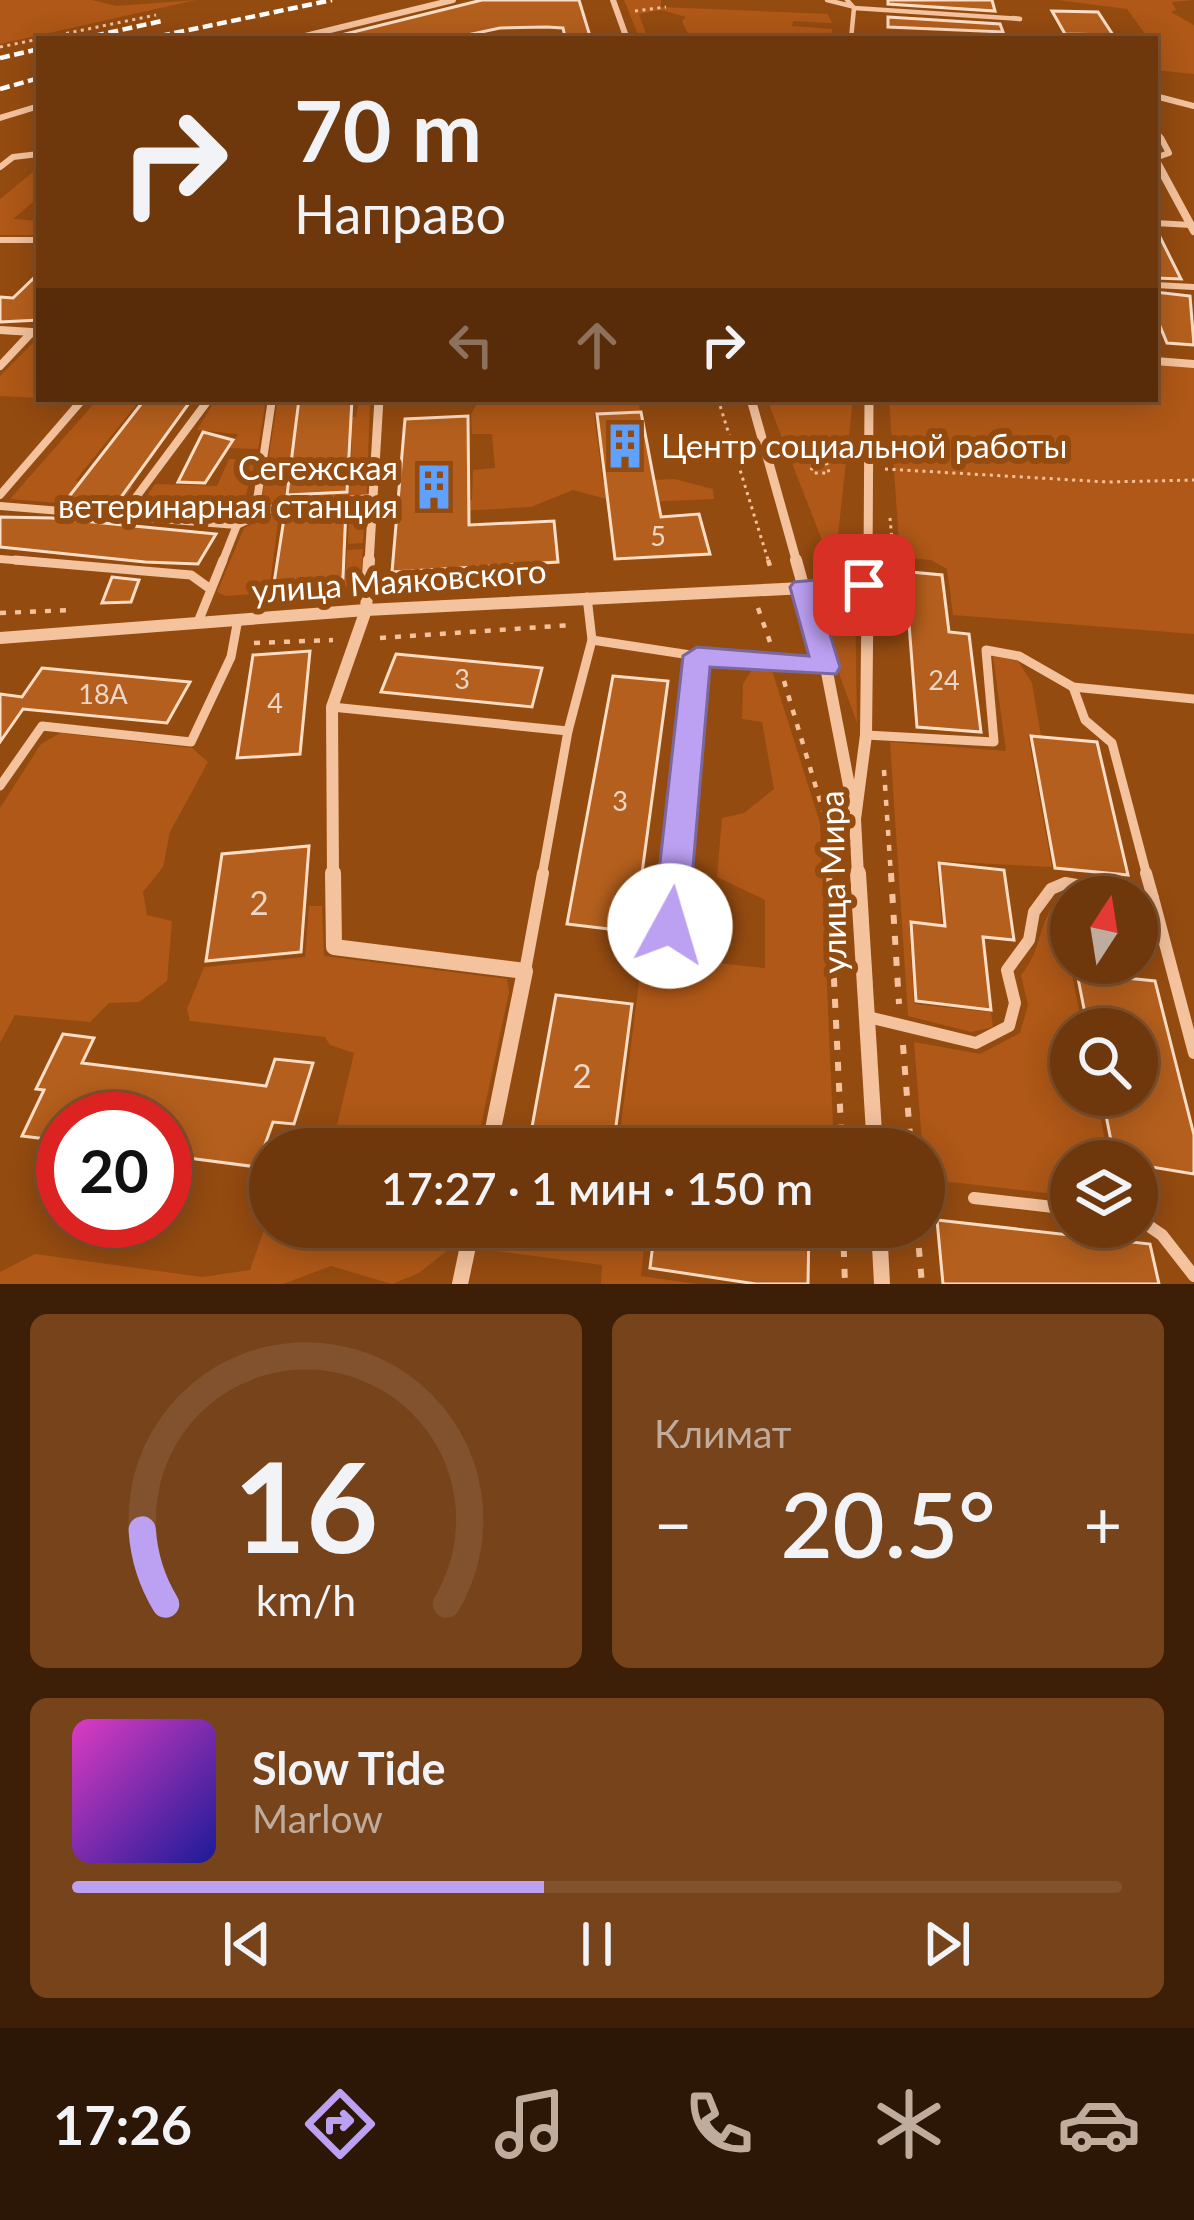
<!DOCTYPE html>
<html lang="ru">
<meta charset="utf-8">
<style>
:root{--surface:#6f380c;--page:#77431a;--text:#f1f3f6;--muted:#c0ac9d;--line:#81522d;--accent:#bca0f2}
body{margin:0;font-family:Lato,sans-serif;background:var(--page);color:var(--text);height:100vh;display:flex;flex-direction:column;font-size:45px;white-space:nowrap}
*{box-sizing:border-box;margin:0}
p{font-size:39px;color:var(--muted)}
.icon{flex:none;width:66px;height:66px;fill:none;stroke:currentColor;stroke-width:2;stroke-linecap:round;stroke-linejoin:round}
.map{position:relative;height:1284px;overflow:hidden}
.drawer{display:flex;flex-direction:column;gap:30px;padding:30px;background:#3d1f07;flex:1}
.drawer>*{flex:none}
.guide{position:absolute;left:36px;top:36px;width:1122px;height:366px;border-radius:0px;box-shadow:0 6px 30px #0003,0 0 0 3px var(--line);background:#6f380c;color:var(--text);overflow:hidden}
.needle{width:78px;rotate:12deg}
.fabs{position:absolute;left:1050px;top:876px;display:grid;gap:24px}
.fabs a{display:grid;place-items:center;width:108px;height:108px;border-radius:50%;background:var(--surface);box-shadow:0 6px 30px #0003,0 0 0 3px var(--line);font-size:60px}
.speed{position:absolute;left:36px;top:1092px;display:flex;gap:24px;font-size:60px;font-weight:700;text-align:center}
.speed>*{display:grid;place-content:center;width:156px;height:156px;border-radius:50%;background:var(--surface);box-shadow:0 6px 30px #0003,0 0 0 3px var(--line);line-height:1}
.speed .limit{border:18px solid #d22;background:#fff;color:#111}
.pin{position:absolute;display:grid;place-items:center;width:102px;height:102px;color:#fff;margin:-51px;border-radius:24px;box-shadow:0 6px 18px #0006}
.me{position:absolute;width:132px;margin:-66px;rotate:6deg;stroke-linejoin:round;filter:drop-shadow(0 0 9px #0008)}
.turn{display:flex;align-items:center;gap:42px;height:252px;padding:0 60px;font-size:54px}
.turn .icon{width:156px;height:156px;stroke-width:2.5}
.turn b{display:block;font-size:84px;line-height:102px}
.lanes{display:flex;align-items:center;height:114px;padding:0 60px;background:#0003;justify-content:center;gap:60px;direction:ltr}
.lanes .off{opacity:.35}
.big{font-size:90px;font-weight:600;line-height:1.1}
.drawer .tile{flex:1;display:flex;flex-direction:column;justify-content:center;gap:18px;min-width:0;padding:0 42px;border-radius:18px;background:var(--page)}
.drawer .dial{align-items:center;gap:0}
.dial svg{height:312px;overflow:visible;fill:none;stroke:var(--line);stroke-width:7;stroke-linecap:round;text-anchor:middle}
.dial text{fill:var(--text);stroke:none}
.song{display:flex;align-items:center;gap:36px}
.cover{width:144px;height:144px;border-radius:18px;background:linear-gradient(135deg,hsl(310 70% 55%),hsl(240 70% 35%))}
.played{height:12px;border-radius:6px;background:linear-gradient(90deg,var(--accent) 45%,var(--line) 45%)}
.keys{display:flex;justify-content:space-around;direction:ltr}
.heat{display:flex;justify-content:space-between;align-items:center;font-size:66px;direction:ltr}
.drawer .tiles{flex:1;display:grid;gap:30px;grid-template-columns:1fr 1fr}
.tile:last-child{grid-column:span 2}
.trip{position:absolute;left:249px;top:1128px;width:696px;height:120px;border-radius:60px;background:var(--surface);box-shadow:0 6px 30px #0003,0 0 0 3px var(--line);font-weight:600;line-height:120px;text-align:center}
.tabs{display:flex;height:192px;justify-content:space-around;align-items:center;background:#2c1605;color:var(--muted)}
.tabs .icon{width:84px;height:84px}
.tabs .active{color:var(--accent)}
.tabs b{font-size:54px;color:var(--text)}
.map>svg:first-child{display:block}
.green{fill:#af5817}
.building{fill:#b45f1d;stroke:#feddc5;stroke-width:3}
.lines{fill:none;stroke-linecap:round;stroke-linejoin:round}
.path-far2{stroke:#f4c29d;stroke-width:3;stroke-dasharray:3 4.5;stroke-linecap:butt}
.path-far1{stroke:#f4c29d;stroke-width:4.5;stroke-dasharray:6 9;stroke-linecap:butt}
.path{stroke:#f4c29d;stroke-width:6;stroke-dasharray:9 12;stroke-linecap:butt}
.lane-far4{stroke:#f4c29d;stroke-width:4.5}
.lane-far3{stroke:#f4c29d;stroke-width:6}
.lane-far2{stroke:#f4c29d;stroke-width:8}
.lane-far1{stroke:#f4c29d;stroke-width:9}
.lane{stroke:#f4c29d;stroke-width:12}
.street-far4{stroke:#f4c29d;stroke-width:6}
.street-far3{stroke:#f4c29d;stroke-width:8}
.street-far2{stroke:#f4c29d;stroke-width:9}
.street-far1{stroke:#f4c29d;stroke-width:12}
.street{stroke:#f4c29d;stroke-width:16}
.rail{stroke:#fff;stroke-width:4.5;stroke-dasharray:10 4.5;stroke-linecap:butt}
.route{fill:#bca0f2;stroke:#7a689d;stroke-width:3}
.labels{text-anchor:middle;stroke-width:12;stroke-linejoin:round;paint-order:stroke}
.number-label{font-size:27px;fill:#ecd7c6}
.poi-label{font-size:33px;fill:#fff;stroke:#944b10;text-anchor:start}
.street-label{font-size:33px;fill:#fff;stroke:#944b10}
.near-number-label{font-size:33px;fill:#ecd7c6}
</style>
<div class="map">
<svg width="1194" height="1284" viewBox="0 0 1194 1284">
<rect width="100%" height="100%" fill="#944b10"/>
<g class="green">
<path d="M0 0H92L116 6 196 0 0 44Z"/>
<path d="M624 0H661V7L828 14 832 23 793 21 792 26 832 29 831 39C767 37 703 39 639 39L688 34 682 21 686 17 661 10 639 14 646 34 638 35Z"/>
<path d="M1057 0H1194L1172 2 1176 10 1171 12 1194 25V74L1155 70 1162 67 1155 62V39H1149L1127 9Z"/>
<path d="M39 167V197L13 219 39 221V235H0V199Z"/>
<path d="M39 337V398L0 396V376Z"/>
<path d="M1155 364 1194 367V634L953 615 947 569 931 560 900 557 889 399H1155Z"/>
<path d="M98 399H141L75 481 133 486 118 508 10 499Z"/>
<path d="M216 399H266L258 449 230 448 238 434 197 430Z"/>
<path d="M278 399H297L295 420 356 417 359 399H370L368 458 351 459 352 438 292 442 285 494 349 491 351 468 367 466V494L260 510Z"/>
<path d="M638 399 640 411 594 413 603 482 674 479 713 489 714 499 621 503 573 490 531 507 385 515V503L472 500 473 470 495 468 492 434H472L471 414 478 402Z"/>
<path d="M767 399H853L834 571Z"/>
<path d="M229 459H256L242 508 203 517 137 511 155 484 217 486Z"/>
<path d="M366 501 363 543 348 544 349 517 278 522 270 584 345 579 347 550 363 549 360 586 226 596 217 592 244 528 289 506Z"/>
<path d="M809 591 855 592 857 723Z"/>
<path d="M993 656 1018 661 1032 683 1041 736 1028 735 1052 867 936 861 942 924 909 921 914 1004 991 1012 993 1027 971 1032 908 1016 890 742 1006 751Z"/>
<path d="M756 663 770 664 820 823 834 1149H618L639 982 671 958 765 968V900L717 877 722 818 744 813 774 789 762 722 742 719 743 684Z"/>
<path d="M60 733 192 748 208 762 170 832 163 867 143 892 147 915 172 921 167 981 139 1002 109 1003 90 1022 15 1015 0 1043V808L41 744Z"/>
<path d="M1066 893 1083 897H1071V963H1132L1139 976 1071 970 1083 1029H1071V1095H1096L1109 1161H1071V1196L925 1179 914 1042 980 1054 1020 1033 1028 1005 1021 975C1044 950 1037 912 1066 893Z"/>
<path d="M309 906H322L324 956 507 979 509 992 476 1149H292L332 1147 354 1053 330 1045 325 1037 190 1021 187 1009 204 967 305 957Z"/>
<path d="M270 1213V1227H458L449 1249 419 1273 392 1284 331 1266 283 1284H0V1272L35 1254 202 1277 250 1270Z"/>
<path d="M485 1227H646L641 1276 697 1284H601L602 1265 481 1249Z"/>
</g>
<g class="building">
<path d="M482 0H579L590 36 565 37 563 28 546 27 500 28 449 39H325Z"/>
<path d="M888 0H992L995 11 888 4Z"/>
<path d="M1052 11 1098 12 1113 35 1065 34Z"/>
<path d="M888 17 1000 24 1003 32 888 27Z"/>
<path d="M1157 231 1181 279 1155 278Z"/>
<path d="M39 273V320L0 322V297L13 298Z"/>
<path d="M1155 292 1190 296 1194 345 1167 343 1155 314Z"/>
<path d="M145 399H192L114 507 64 503Z"/>
<path d="M299 399H352L347 492 287 495Z"/>
<path d="M641 412 661 517 699 514 710 554 615 559 597 414Z"/>
<path d="M468 416 469 525 554 521 558 562 392 572 405 419Z"/>
<path d="M203 432 233 440 205 483 178 482Z"/>
<path d="M346 508 343 578 274 583 285 512Z"/>
<path d="M0 517 52 518 216 534 198 564 145 562 0 547Z"/>
<path d="M900 571 942 575 949 632 969 634 981 732 917 727 908 611H904Z"/>
<path d="M112 577 139 580 131 602 102 603Z"/>
<path d="M310 651 300 754 237 758 253 655Z"/>
<path d="M396 654 542 668 532 707 381 692Z"/>
<path d="M42 668 190 682 167 723 23 709 0 742V694L22 697Z"/>
<path d="M613 676 668 681 634 932 567 924Z"/>
<path d="M1031 736 1097 742 1128 875 1055 868Z"/>
<path d="M309 846 301 952 206 961 222 854Z"/>
<path d="M939 863 1004 870 1014 940 983 937 991 1010 916 1001 911 922 945 926Z"/>
<path d="M1077 973 1155 981 1194 1135V1174L1115 1161 1102 1095H1137V1029H1088Z"/>
<path d="M556 995 632 1004 613 1149H528Z"/>
<path d="M63 1034 94 1038 82 1063 266 1086 275 1059 313 1063 294 1124 273 1122 257 1167 165 1155V1119H63V1141L22 1136 44 1090 36 1089Z"/>
<path d="M937 1220 1150 1244 1159 1284H943Z"/>
<path d="M655 1227H809L808 1284H756L650 1268Z"/>
</g>
<g class="lines">
<g class="path-far2">
<path d="M635 11 666 7"/>
<path d="M0 47 156 15"/>
<path d="M718 399 769 563"/>
<path d="M810 464H827L829 473H813Z"/>
<path d="M885 469 1108 482 1194 480"/>
<path d="M890 518 894 563"/>
</g>
<g class="path-far1">
<path d="M768 560 771 569"/>
<path d="M758 608 770 642"/>
<path d="M0 613 72 610"/>
<path d="M890 621 894 560"/>
<path d="M380 638 572 625"/>
<path d="M254 643 333 640"/>
<path d="M784 681 827 824 829 876"/>
<path d="M884 770 891 876"/>
</g>
<g class="path">
<path d="M829 873 842 1149"/>
<path d="M891 873 899 1004"/>
<path d="M903 1045 911 1149"/>
<path d="M843 1227 845 1284"/>
<path d="M917 1227 922 1284"/>
</g>
<g class="lane-far4">
<path d="M827 0 851 6"/>
<path d="M847 0 854 8 851 39"/>
<path d="M854 8 1020 19"/>
<path d="M1013 18 1020 19"/>
<path d="M1155 127 1163 141"/>
</g>
<g class="lane-far3">
<path d="M1155 158 1169 153 1161 138"/>
<path d="M0 167 13 157 39 154"/>
<path d="M1155 223 1191 225"/>
<path d="M0 240H39"/>
<path d="M1155 285 1194 287"/>
</g>
<g class="lane-far2">
<path d="M0 330 32 332"/>
<path d="M1155 361 1194 364"/>
<path d="M0 366 32 332 39 333"/>
<path d="M209 399 122 516 237 525 282 504 374 498"/>
<path d="M0 495 83 399"/>
<path d="M0 506 122 516"/>
<path d="M0 559 50 563"/>
<path d="M222 563 237 525 256 507 272 399"/>
</g>
<g class="lane-far1">
<path d="M15 560 191 575 209 588"/>
<path d="M198 622 223 560"/>
<path d="M592 640 697 656 675 876"/>
<path d="M697 656 826 667"/>
<path d="M1073 687 1085 720 1112 743 1147 876"/>
<path d="M332 707 568 731"/>
<path d="M866 735 994 742 986 650 1019 656 1073 687 1194 699"/>
<path d="M0 786 42 726 191 742 231 657 238 619"/>
<path d="M542 876 568 731 592 640 587 597"/>
</g>
<g class="lane">
<path d="M1153 898 1194 1053"/>
<path d="M670 926 675 873"/>
<path d="M525 971 543 873"/>
<path d="M868 1017 976 1043 1009 1026 1015 1003 1007 970 1029 940 1034 912 1051 889 1065 883 1153 898 1146 873"/>
<path d="M974 1198 1071 1209"/>
<path d="M1137 1218 1162 1235 1194 1276"/>
</g>
<g class="street-far4">
<path d="M613 0 627 39"/>
<path d="M293 39 453 0"/>
<path d="M1155 96 1194 106"/>
<path d="M0 118 39 106"/>
</g>
<path class="street-far3" d="M1155 159 1194 231"/>
<g class="street-far2">
<path d="M751 399 797 563"/>
<path d="M369 563 379 399"/>
<path d="M868 563 869 399"/>
</g>
<g class="street-far1">
<path d="M796 560 826 667 853 806"/>
<path d="M0 638 366 610 864 585"/>
<path d="M333 876 332 707 366 610 369 560"/>
<path d="M858 876 855 819 866 735 868 560"/>
</g>
<g class="street">
<path d="M333 873 334 947 525 971 489 1149"/>
<path d="M858 873 875 1149"/>
<path d="M879 1227 882 1284"/>
<path d="M460 1284 472 1227"/>
</g>
<g class="rail">
<path d="M80 39 162 21"/>
<path d="M146 39 332 0"/>
<path d="M0 58 39 49"/>
<path d="M0 89 39 78"/>
</g>
</g>
<path class="route" d="M864 576 877 585 873 591 818 595 840 667 836 674 710 667 688 926 683 937 670 941 658 937 653 926 683 656 697 647 809 656 790 587 794 582Z"/>
<defs>
<g id="building-bare" transform="scale(3.6)"><path d="M-4-6H4V6H1V3H-1V6H-4ZM-2.5-4.3h1.7v1.8h-1.7ZM.8-4.3h1.7v1.8H.8ZM-2.5-1h1.7V.8h-1.7ZM.8-1h1.7V.8H.8Z" fill="#60a1ff" stroke="#944b10" stroke-width="2.5" paint-order="stroke"/></g>
</defs>
<g fill-rule="evenodd">
<use href="#building-bare" x="625" y="446"/>
<use href="#building-bare" x="434" y="487"/>
</g>
<g class="labels">
<g class="number-label">
<text x="658" y="546">5</text>
<text x="462" y="689">3</text>
<text x="944" y="690">24</text>
<text x="103" y="704">18А</text>
<text x="275" y="713">4</text>
<text x="620" y="811">3</text>
</g>
<g class="poi-label">
<text x="661" y="458">Центр социальной работы</text>
<text x="398" y="480" text-anchor="end">Сегежская<tspan x="398" dy="38">ветеринарная станция</tspan></text>
</g>
<g class="street-label">
<text transform="translate(399 581) rotate(-4)" y="12">улица Маяковского</text>
<text transform="translate(833 882) rotate(-91)" y="12">улица Мира</text>
</g>
<g class="near-number-label">
<text x="259" y="915">2</text>
<text x="582" y="1088">2</text>
</g>
</g>
</svg>
<div class="fabs">
<a><svg class="needle" viewBox="-14 -14 28 28"><path d="M0-13l5 13h-10z" fill="#e53935"/><path d="M0 13l5-13h-10z" fill="#c0ac9d"/></svg></a>
<a><svg class="icon" aria-label="search" viewBox="0 0 24 24"><circle cx="10" cy="10" r="6"/><path d="M15 15l6 6"/></svg></a>
<a><svg class="icon" aria-label="layers" viewBox="0 0 24 24"><path d="M12 4l9 5-9 5-9-5zM3 14l9 5 9-5"/></svg></a>
</div>
<div class="speed"><div class="limit">20</div></div>
<div class="pin" style="left:864px;top:585px;background:#d93025"><svg class="icon" aria-label="arrive" viewBox="0 0 24 24"><path d="M6 21V4h12l-3 4 3 4H6"/></svg></div>
<svg class="me" style="left:670px;top:926px" viewBox="-20 -20 40 40"><circle r="19" fill="#fff"/><path d="M0-13L10 11 0 6-10 11z" fill="#bca0f2"/></svg>
<div class="trip">17:27 · 1 мин · 150 m</div>
<div class="guide">
<div class="turn"><svg class="icon" aria-label="right" viewBox="0 0 24 24"><path d="M7 20v-9h11M14 6l5 5-5 5"/></svg><div><b>70 m</b>Направо</div></div>
<div class="lanes"><svg class="icon off" aria-label="left" viewBox="0 0 24 24"><path d="M17 20v-9H6M10 6l-5 5 5 5"/></svg><svg class="icon off" aria-label="ahead" viewBox="0 0 24 24"><path d="M12 20V5M6 11l6-6 6 6"/></svg><svg class="icon" aria-label="right" viewBox="0 0 24 24"><path d="M7 20v-9h11M14 6l5 5-5 5"/></svg></div>
</div>
</div>
<section class="drawer">
<div class="tiles">
<div class="tile dial"><svg viewBox="0 0 100 80">
<path d="M14 69A42 42 0 1 1 86 69"/>
<path d="M14 69A42 42 0 0 1 8 50" stroke="#bca0f2"/>
<text x="50" y="56" font-size="32" font-weight="700">16</text>
<text x="50" y="72" font-size="11">km/h</text>
</svg></div>
<div class="tile"><p>Климат</p>
<div class="heat"><a>−</a><b class="big">20.5°</b><a>+</a></div>
</div>
<div class="tile">
<div class="song"><i class="cover"></i><div><b>Slow Tide</b><p>Marlow</p></div></div>
<div class="played"></div>
<div class="keys"><svg class="icon" aria-label="previous" viewBox="0 0 24 24"><path d="M18 5L8 12l10 7zM5 5v14"/></svg><svg class="icon" aria-label="pause" viewBox="0 0 24 24"><path d="M8 5v14M16 5v14"/></svg><svg class="icon" aria-label="next" viewBox="0 0 24 24"><path d="M6 5l10 7-10 7zM19 5v14"/></svg></div>
</div>
</div>
</section>
<nav class="tabs">
<b>17:26</b>
<svg class="icon active" aria-label="directions" viewBox="0 0 24 24"><path d="M12 3l9 9-9 9-9-9zM9 14v-3h6M13 9l2 2-2 2"/></svg>
<svg class="icon" aria-label="music" viewBox="0 0 24 24"><path d="M9 18V5l10-2v13"/><circle cx="6" cy="18" r="3"/><circle cx="16" cy="16" r="3"/></svg>
<svg class="icon" aria-label="phone" viewBox="0 0 24 24"><path d="M5 4h4l2 5-3 2q2 4 5 5l2-3 5 2v4C11 20 4 13 5 4z"/></svg>
<svg class="icon" aria-label="climate" viewBox="0 0 24 24"><path d="M12 3v18M4 7l16 10M4 17L20 7"/></svg>
<svg class="icon" aria-label="car" viewBox="0 0 24 24"><path d="M5 17H2v-5l4-1 3-4h7l3 4 3 1v5h-3M9 17h6M6 11h13"/><circle cx="7" cy="17" r="2"/><circle cx="17" cy="17" r="2"/></svg>
</nav>
